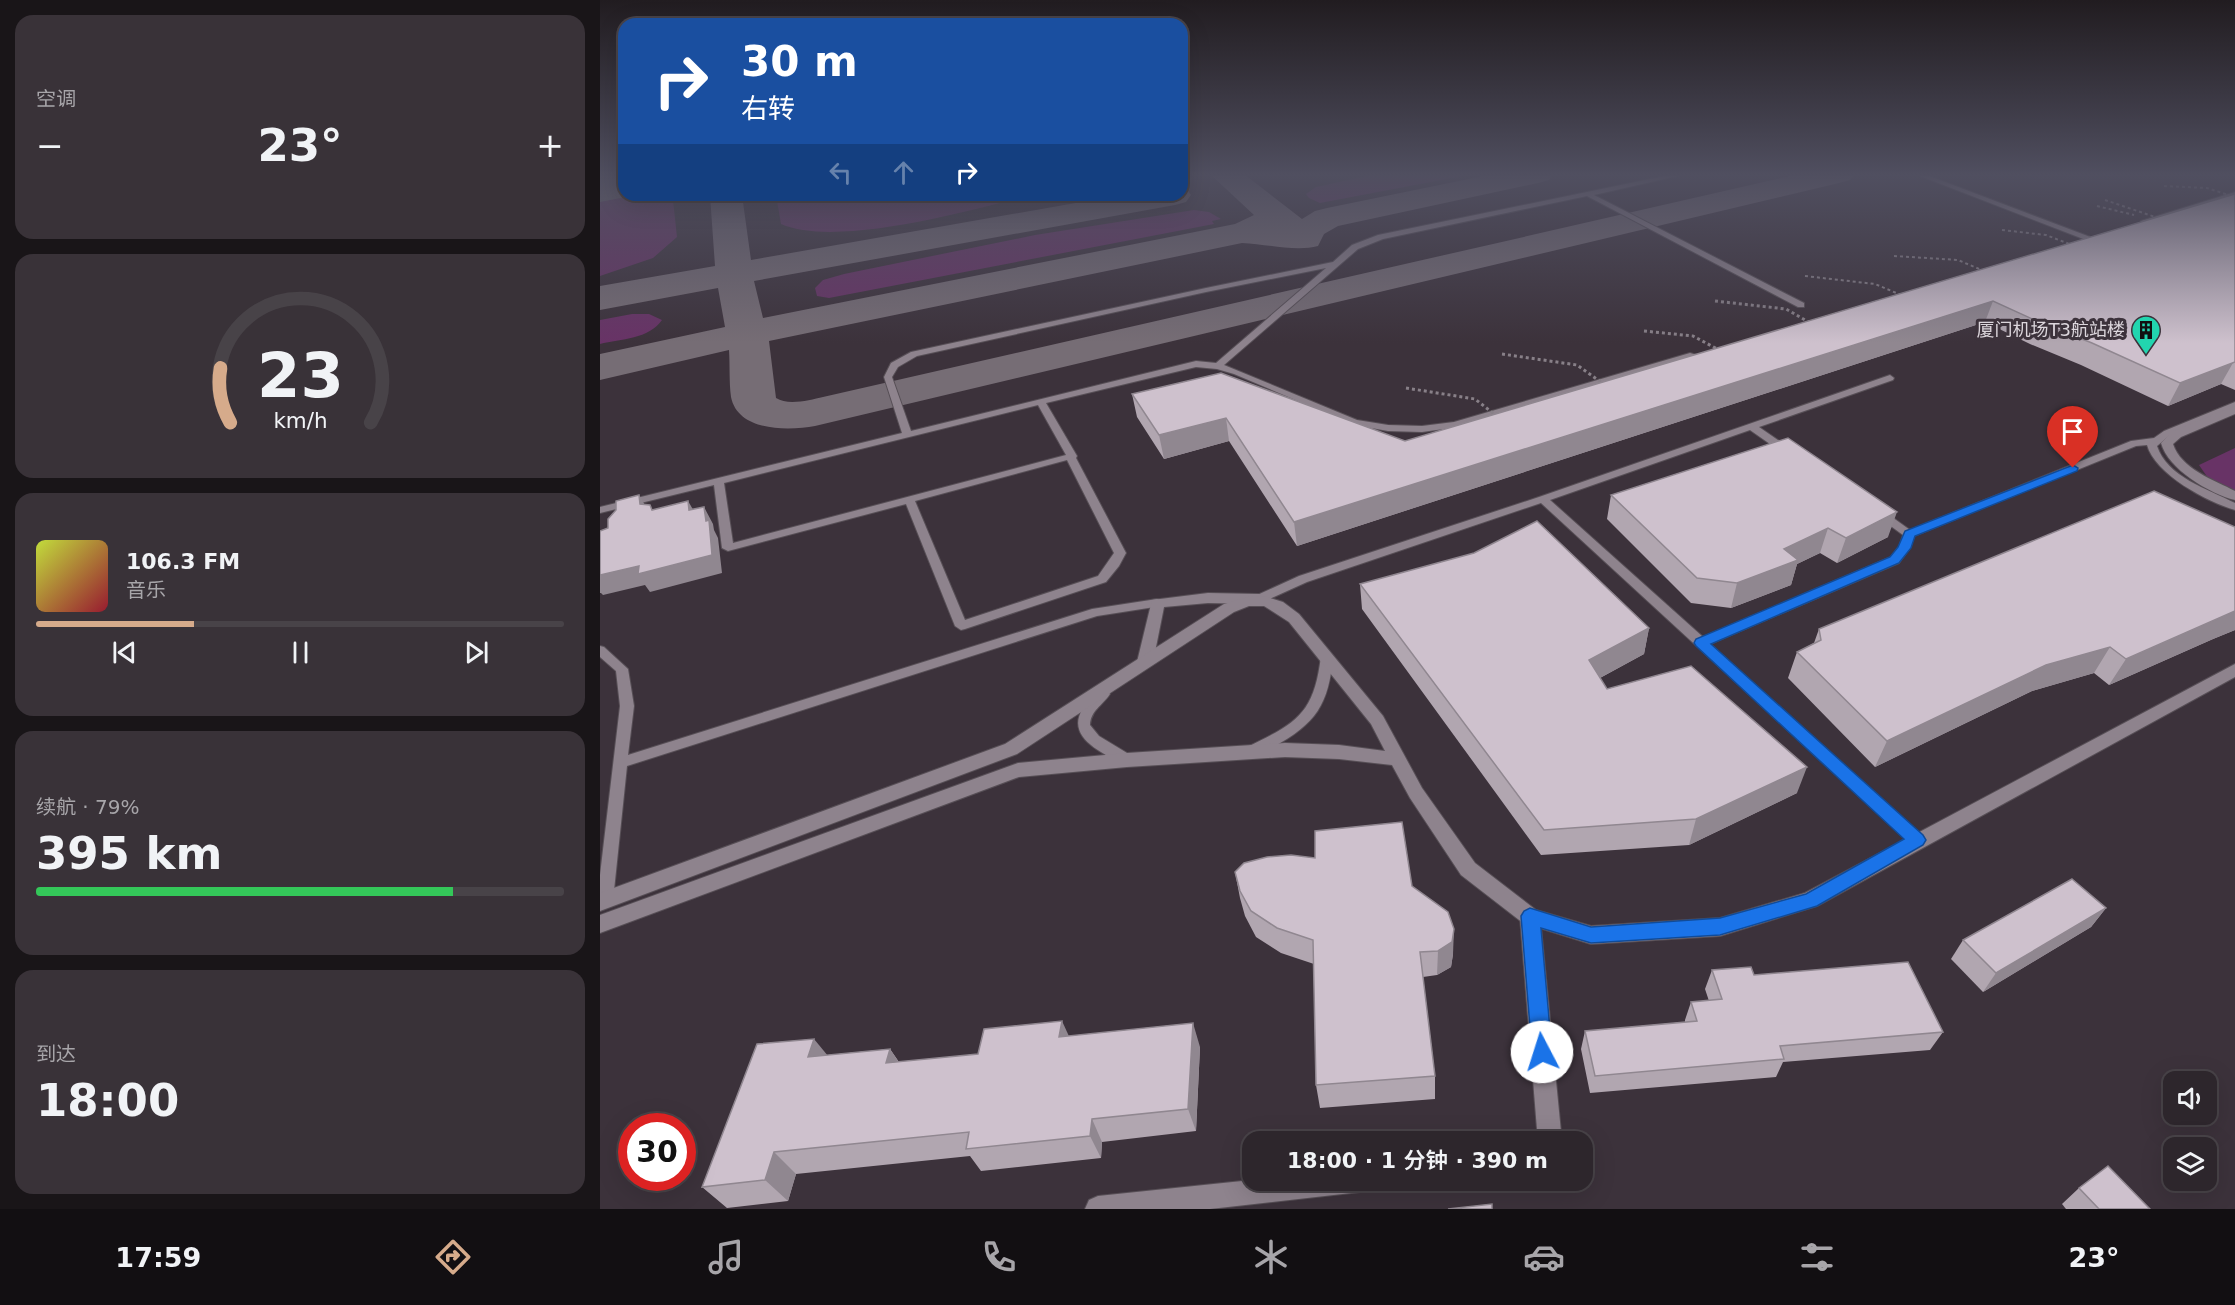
<!DOCTYPE html>
<html lang="zh">
<meta charset="utf-8">
<style>
:root{--surface:#2d262c;--page:#393238;--text:#f1f3f6;--muted:#a7a5a9;--line:#484348;--accent:#d6ab8b}
body{margin:0;font-family:"DejaVu Sans","Noto Sans SC",sans-serif;background:var(--page);color:var(--text);height:100vh;display:flex;flex-direction:column;font-size:22px;white-space:nowrap}
*{box-sizing:border-box;margin:0}
p{font-size:20px;color:var(--muted)}
.icon{flex:none;width:33px;height:33px;fill:none;stroke:currentColor;stroke-width:2;stroke-linecap:round;stroke-linejoin:round}
.map{position:relative;flex:1;overflow:hidden}
.details{display:flex;flex-direction:column;gap:15px;padding:15px;background:#191518;width:600px}
.details>*{flex:none}
.top-card{position:absolute;left:18px;top:18px;width:570px;height:183px;border-radius:18px;box-shadow:0 6px 24px #0002,0 0 0 2px var(--line);background:#1a4fa0;color:#fff;overflow:hidden}
.buttons{position:absolute;left:1563px;top:1071px;display:grid;gap:12px}
.buttons a{display:grid;place-items:center;width:54px;height:54px;border-radius:12px;background:var(--surface);box-shadow:0 6px 24px #0002,0 0 0 2px var(--line);font-size:30px}
.speed{position:absolute;left:18px;top:1113px;display:flex;gap:12px;font-size:30px;font-weight:700;text-align:center}
.speed>*{display:grid;place-content:center;width:78px;height:78px;border-radius:50%;background:var(--surface);box-shadow:0 6px 24px #0002,0 0 0 2px var(--line);line-height:1}
.speed .limit{border:9px solid #d22;background:#fff;color:#111}
.pin{position:absolute;display:grid;place-items:center;width:51px;height:51px;color:#fff;margin:-62px -26px;border-radius:50% 50% 50% 0;rotate:-45deg;box-shadow:0 0 6px #0007}
.pin .icon{rotate:45deg}
.me{position:absolute;width:66px;margin:-33px;rotate:355deg;stroke-linejoin:round;filter:drop-shadow(0 0 4px #0008)}
.turn{display:flex;align-items:center;gap:21px;height:126px;padding:0 24px;font-size:27px}
.turn .icon{width:78px;height:78px;stroke-width:2.5}
.turn b{display:block;font-size:42px;line-height:51px}
.lanes{display:flex;align-items:center;height:57px;padding:0 24px;background:#0003;justify-content:center;gap:30px;direction:ltr}
.lanes .off{opacity:.35}
.big{font-size:45px;font-weight:600;line-height:1.1}
.details .card{flex:1;display:flex;flex-direction:column;justify-content:center;gap:9px;min-width:0;padding:0 21px;border-radius:18px;background:var(--page)}
.details .dial{align-items:center;gap:0}
.dial svg{height:156px;overflow:visible;fill:none;stroke:var(--line);stroke-width:7;stroke-linecap:round;text-anchor:middle}
.dial text{fill:var(--text);stroke:none}
.song{display:flex;align-items:center;gap:18px}
.cover{width:72px;height:72px;border-radius:9px;background:linear-gradient(135deg,hsl(70 70% 55%),hsl(350 70% 35%))}
.played{height:6px;border-radius:3px;background:linear-gradient(90deg,var(--accent) 30%,var(--line) 30%)}
.keys{display:flex;justify-content:space-around;direction:ltr}
.heat{display:flex;justify-content:space-between;align-items:center;font-size:33px;direction:ltr}
.charge{height:9px;border-radius:4px;background:linear-gradient(90deg,#34c759 79%,var(--line) 0)}
.trip{position:absolute;left:642px;top:1131px;width:351px;height:60px;border-radius:18px;background:var(--surface);box-shadow:0 6px 24px #0002,0 0 0 2px var(--line);font-weight:600;line-height:60px;text-align:center}
.dock{display:flex;height:96px;justify-content:space-around;align-items:center;background:#120f12;color:var(--muted)}
.dock .icon{width:42px;height:42px}
.dock .active{color:var(--accent)}
.dock b{font-size:27px;color:var(--text)}
main{display:flex;flex:1;min-height:0}
.map>svg:first-child{display:block}
.green{fill:#683366}
.lines{fill:none;stroke-linecap:round;stroke-linejoin:round}
.taxiway{fill:#766d75;fill-rule:evenodd}
.runway{fill:#766d75;fill-rule:evenodd}
.service-casing{stroke:#574f56;stroke-width:2}
.minor-casing{stroke:#574f56;stroke-width:2}
.secondary-casing{stroke:#574f56;stroke-width:2}
.path{stroke:#888088;stroke-width:2;stroke-dasharray:3 3;stroke-linecap:butt}
.service{fill:#8e838d;fill-rule:evenodd}
.minor{fill:#8e838d;fill-rule:evenodd}
.secondary{fill:#8e838d;fill-rule:evenodd}
.path-bridge-far1{stroke:#888088;stroke-width:2;stroke-dasharray:3 3;stroke-linecap:butt}
.path-bridge{stroke:#888088;stroke-width:3;stroke-dasharray:3 3;stroke-linecap:butt}
.wall{fill:#b1a6b0}
.shaded-wall{fill:#908790}
.building{fill:#cec1cd;stroke:#908790;stroke-width:1.5}
.route{fill:#1a73e8;stroke:#114b97;stroke-width:1.5}
.labels{text-anchor:middle;stroke-width:6;stroke-linejoin:round;paint-order:stroke}
.far-poi-label{font-size:18px;fill:#dcd6dc;stroke:#3c323b;text-anchor:end}
</style>
<main>
<section class="details">
<div class="card"><p>空调</p>
<div class="heat"><a>−</a><b class="big">23°</b><a>+</a></div>
</div>
<div class="card dial"><svg viewBox="0 0 100 80">
<path d="M14 69A42 42 0 1 1 86 69"/>
<path d="M14 69A42 42 0 0 1 9 41" stroke="#d6ab8b"/>
<text x="50" y="56" font-size="32" font-weight="700">23</text>
<text x="50" y="72" font-size="11">km/h</text>
</svg></div>
<div class="card">
<div class="song"><i class="cover"></i><div><b>106.3 FM</b><p>音乐</p></div></div>
<div class="played"></div>
<div class="keys"><svg class="icon" aria-label="previous" viewBox="0 0 24 24"><path d="M18 5L8 12l10 7zM5 5v14"/></svg><svg class="icon" aria-label="pause" viewBox="0 0 24 24"><path d="M8 5v14M16 5v14"/></svg><svg class="icon" aria-label="next" viewBox="0 0 24 24"><path d="M6 5l10 7-10 7zM19 5v14"/></svg></div>
</div>
<div class="card"><p>续航 · 79%</p><b class="big">395 km</b><div class="charge"></div></div>
<div class="card"><p>到达</p><b class="big">18:00</b></div>
</section>
<div class="map">
<svg width="1635" height="1209" viewBox="0 0 1635 1209">
<rect width="100%" height="100%" fill="#3c323b"/>
<g class="green">
<path d="M776 174H873L720 203 709 198 706 194 716 187Z"/>
<path d="M24 193V195H55L73 200 77 237 53 258 0 276V196Z"/>
<path d="M176 195H429C371 211 235 248 181 224Z"/>
<path d="M594 210 609 212 621 219 612 221 614 224 229 298 217 296 215 288 223 280 244 274 435 235Z"/>
<path d="M32 314H49L62 320C49 339 21 339 0 344V320Z"/>
<path d="M1635 448V491L1608 478 1599 465Z"/>
</g>
<g class="lines">
<path class="taxiway" d="M610 174H644L702 219 715 211 727 208 893 174H953L949 180 938 183 738 226 724 234 718 246C696 252 666 244 642 243L169 341 176 398C188 406 210 400 223 397L1199 174H1254L1250 180 1239 183 215 426C189 431 138 432 131 397 129 382 130 365 129 350L0 380V354L125 327 118 288 0 310V286L115 266 110 195H142L151 260 521 195H582V187L586 188 591 195 586 202 575 205 154 281 163 318 635 224 654 215Z"/>
<path class="runway" d="M0 174H24V195H36L0 202Z"/>
<g class="service-casing">
<g id="service">
<path d="M1074 174H1086L994 195 1204 303V307H1198L987 196 783 239 758 249 624 365 757 420 788 425 822 426 854 422 1090 353 1097 355 858 427 822 432 788 431 755 425 634 374 617 369 596 367 446 403 477 456 476 458 526 553 519 566 506 582 365 629 361 630 355 626 306 504 128 551 122 548 114 485 0 513V507L302 433 284 377 291 363 311 352 606 288 733 262 752 245 778 235ZM726 268 616 363 596 361 311 431 292 377 298 367 317 356 606 292ZM438 405 466 455 133 543 124 483ZM467 460 514 553 498 576 365 620 315 501Z"/>
<path d="M1315 174H1324L1493 238 1486 240Z"/>
<path d="M1635 192V196L1546 222 1541 221Z"/>
<path d="M1290 375 1294 378 1293 380 1159 427 1191 449V453H1183L1150 430 950 500 1103 637 1291 557 1299 547 1303 535 1277 516 1276 514 1277 512H1285L1310 530 1531 441 1554 438 1564 431 1635 402V408L1570 435 1557 446C1567 477 1608 489 1635 503V510C1607 502 1555 474 1547 445L1536 446 1314 536 1310 548 1299 563 1110 644 1322 836 1325 840 1322 844 1317 846 1312 844 941 503 707 582 663 602H655L653 599 655 596 699 576 939 497Z"/>
<path d="M557 599 561 600 563 603 561 606 497 616 27 766 13 900 11 905 5 907 0 905V875L20 706 16 671 0 657V646L4 647 28 669 34 706 28 755 492 609Z"/>
<path d="M727 652 733 656C729 704 716 724 673 747 665 751 656 758 647 755L645 751 647 747C697 723 714 714 721 656Z"/>
<path d="M503 689 508 691 510 694C502 706 491 710 490 725L499 736 532 756 534 760 532 764 527 765 522 764C501 752 465 737 483 708 487 700 495 692 503 689Z"/>
</g>
</g>
<g class="minor-casing">
<g id="minor">
<path d="M608 593 659 594 666 599 659 604 608 603 564 607 553 662 551 666H539L537 662 552 600Z"/>
<path d="M930 908 937 911 940 917 962 1142H938L920 917 923 911Z"/>
<path d="M652 1180H772L769 1189 760 1192 610 1209H485L489 1200 498 1196Z"/>
</g>
</g>
<g class="secondary-casing">
<g id="secondary">
<path d="M1635 406V414L1581 437 1573 444C1581 469 1614 480 1635 491V500C1610 494 1568 469 1561 443L1573 431Z"/>
<path d="M664 596 683 602 699 614 783 716 822 788 875 863 936 910 991 926 1120 918 1205 893 1635 664V677L1217 906 1120 936 991 944 923 923 861 875 810 798 792 765 739 759 685 757 527 767 419 777 0 933V915L418 763 527 753 685 743 739 745 785 751 771 724 689 622 664 606H649L634 612 417 754 0 911V893L405 744 624 604 648 597Z"/>
</g>
</g>
<path class="path" d="M1497 206 1534 215"/>
<use href="#service" class="service"/>
<use href="#minor" class="minor"/>
<use href="#secondary" class="secondary"/>
<g class="path-bridge-far1">
<path d="M1564 186 1607 188 1635 197"/>
<path d="M1505 200 1561 219"/>
<path d="M1402 230 1446 235 1472 245"/>
<path d="M1294 256 1358 260 1384 271"/>
<path d="M1205 276 1275 284 1301 295"/>
</g>
<g class="path-bridge">
<path d="M1115 301 1186 309 1212 324"/>
<path d="M1044 331 1093 336 1121 351"/>
<path d="M902 354 977 365 1005 385"/>
<path d="M806 388 875 399 898 417"/>
</g>
</g>
<g class="wall">
<path d="M1635 194V390L1621 384 1568 406 1481 365 1430 344 1385 322 697 546 629 441 564 459 537 417 532 394 805 441Z"/>
<path d="M1011 495 1288 537 1237 563 1220 553 1197 564 1191 585 1131 608 1091 603 1007 519Z"/>
<path d="M1635 527V630L1613 639 1509 685 1494 673 1432 691 1275 767 1188 678 1197 652 1214 643 1219 629Z"/>
<path d="M760 584 1049 628 1044 654 1000 678 1007 689 1197 793 1089 845 941 855 762 609Z"/>
<path d="M635 872 812 886 853 954 851 967 837 975 823 977 835 1076V1099L720 1108 716 1085 714 964 681 953 656 937 645 916 640 898Z"/>
<path d="M1506 908 1491 927 1383 992 1351 959 1363 940Z"/>
<path d="M1112 970 1154 975 1343 1032 1330 1050 1183 1062 1176 1077 990 1093 981 1049 985 1031 1085 1022V1020L1091 1002 1109 1001 1105 989Z"/>
<path d="M468 1036 600 1047 596 1131 502 1142 501 1158 381 1171 370 1156 196 1174 188 1201 127 1208 102 1187 228 1055 290 1049 299 1062 378 1054Z"/>
<path d="M1479 1188 1550 1209H1466L1462 1204Z"/>
</g>
<g class="shaded-wall">
<path d="M1393 301 1385 322 697 546 694 522Z"/>
<path d="M1634 361 1621 384 1568 406 1580 383Z"/>
<path d="M626 418 629 441 564 459 559 435Z"/>
<path d="M39 495 49 512 40 504Z"/>
<path d="M88 501 98 518 89 510Z"/>
<path d="M104 507 113 524 114 530 118 538 122 573 50 592 45 585 3 595 1 593H0V575L106 521Z"/>
<path d="M1297 512 1288 537 1237 563 1246 538Z"/>
<path d="M1228 528 1220 553 1197 564 1191 585 1131 608 1137 583 1184 549Z"/>
<path d="M1635 611V630L1613 639 1509 685 1526 659Z"/>
<path d="M1049 628 1044 654 985 686 989 660Z"/>
<path d="M1510 647 1494 673 1432 691 1275 767 1287 741 1446 665Z"/>
<path d="M1207 767 1197 793 1089 845 1096 819Z"/>
<path d="M1506 908 1491 927 1383 992 1396 973Z"/>
<path d="M854 929 853 954 851 967 837 975 838 951Z"/>
<path d="M462 1021 473 1045 459 1037Z"/>
<path d="M593 1023 600 1047 596 1131 588 1109Z"/>
<path d="M214 1039 233 1062 208 1057Z"/>
<path d="M290 1049 306 1073 286 1063Z"/>
<path d="M492 1119 502 1142 501 1158 490 1136Z"/>
<path d="M174 1152 196 1174 188 1201 165 1180Z"/>
</g>
<g class="building">
<path d="M1635 194V362L1580 383 1492 343 1439 322 1393 301 694 522 626 418 559 435 532 394 621 373 805 441Z"/>
<path d="M1188 438 1297 512 1246 538 1228 528 1184 549 1198 560 1137 583 1097 578 1011 495Z"/>
<path d="M1554 491 1635 527V611L1526 659 1510 647 1446 665 1287 741 1197 652 1221 640 1219 629Z"/>
<path d="M39 495 40 504 50 505 52 510 88 501 89 510 104 507 106 521 109 520 112 555 38 574 39 566 0 575V531L8 528V519L16 510V501Z"/>
<path d="M937 521 1049 628 989 660 1007 689 1091 666 1207 767 1096 819 944 830 760 584 874 553Z"/>
<path d="M802 822 812 886 848 912 854 929 852 942 838 951 820 952 835 1076 716 1085 713 940 677 928 651 911 640 891 635 872 644 863 667 857 691 855 715 858V831Z"/>
<path d="M1472 879 1506 908 1396 973 1363 940Z"/>
<path d="M1308 962 1343 1032 1180 1046 1184 1059 995 1076 985 1031 1097 1021 1091 1002 1122 999 1112 970 1151 967 1154 975Z"/>
<path d="M462 1021 459 1037 593 1023 588 1109 492 1119 490 1136 366 1149 369 1132 174 1152 165 1180 102 1187 157 1044 214 1039 208 1057 290 1049 286 1063 378 1054 384 1029Z"/>
<path d="M1508 1166 1550 1209H1499L1479 1188Z"/>
<path d="M892 1204V1209H848Z"/>
</g>
<linearGradient id="sky" x2="0" y2="1"><stop stop-color="#211c20"/><stop offset="0.51" stop-color="#504f60"/><stop offset="1" stop-color="#504f60" stop-opacity="0"/></linearGradient>
<rect width="1635" height="343" fill="url(#sky)"/>
<path class="route" d="M1473 465 1478 468 1477 471 1315 536 1311 548 1299 563 1111 644 1323 835 1326 840 1323 845 1217 906 1120 935 991 943 941 928 952 1052 949 1059 942 1062 935 1059 932 1052 921 916 924 911 930 908 991 927 1120 918 1206 894 1304 839 1096 646 1094 643 1096 639 1290 557 1298 547 1305 531Z"/>
<defs>
<g id="building-pin" transform="scale(1.5)"><path d="M0 17L-7.5 6A9.5 9.5 0 1 1 7.5 6Z" fill="#22d5af" stroke="#3c323b"/><path d="M-4-6H4V6H1V3H-1V6H-4ZM-2.5-4.3h1.7v1.8h-1.7ZM.8-4.3h1.7v1.8H.8ZM-2.5-1h1.7V.8h-1.7ZM.8-1h1.7V.8H.8Z" fill="#111"/></g>
</defs>
<g fill-rule="evenodd">
<use href="#building-pin" x="1546" y="330"/>
</g>
<g class="labels">
<g class="far-poi-label">
<text x="1525" y="336">厦门机场T3航站楼</text>
</g>
</g>
</svg>
<div class="buttons">
<a><svg class="icon" aria-label="sound" viewBox="0 0 24 24"><path d="M4 9h4l5-4v14l-5-4H4zM17 9q2 3 0 6"/></svg></a>
<a><svg class="icon" aria-label="layers" viewBox="0 0 24 24"><path d="M12 4l9 5-9 5-9-5zM3 14l9 5 9-5"/></svg></a>
</div>
<div class="speed"><div class="limit">30</div></div>
<div class="pin" style="left:1473px;top:468px;background:#d93025"><svg class="icon" aria-label="arrive" viewBox="0 0 24 24"><path d="M6 21V4h12l-3 4 3 4H6"/></svg></div>
<svg class="me" style="left:942px;top:1052px" viewBox="-20 -20 40 40"><circle r="19" fill="#fff"/><path d="M0-13L10 11 0 6-10 11z" fill="#1a73e8"/></svg>
<div class="trip">18:00 · 1 分钟 · 390 m</div>
<div class="top-card">
<div class="turn"><svg class="icon" aria-label="right" viewBox="0 0 24 24"><path d="M7 20v-9h11M14 6l5 5-5 5"/></svg><div><b>30 m</b>右转</div></div>
<div class="lanes"><svg class="icon off" aria-label="left" viewBox="0 0 24 24"><path d="M17 20v-9H6M10 6l-5 5 5 5"/></svg><svg class="icon off" aria-label="ahead" viewBox="0 0 24 24"><path d="M12 20V5M6 11l6-6 6 6"/></svg><svg class="icon" aria-label="right" viewBox="0 0 24 24"><path d="M7 20v-9h11M14 6l5 5-5 5"/></svg></div>
</div>
</div>
</main>
<nav class="dock">
<b>17:59</b>
<svg class="icon active" aria-label="directions" viewBox="0 0 24 24"><path d="M12 3l9 9-9 9-9-9zM9 14v-3h6M13 9l2 2-2 2"/></svg>
<svg class="icon" aria-label="music" viewBox="0 0 24 24"><path d="M9 18V5l10-2v13"/><circle cx="6" cy="18" r="3"/><circle cx="16" cy="16" r="3"/></svg>
<svg class="icon" aria-label="phone" viewBox="0 0 24 24"><path d="M5 4h4l2 5-3 2q2 4 5 5l2-3 5 2v4C11 20 4 13 5 4z"/></svg>
<svg class="icon" aria-label="climate" viewBox="0 0 24 24"><path d="M12 3v18M4 7l16 10M4 17L20 7"/></svg>
<svg class="icon" aria-label="car" viewBox="0 0 24 24"><path d="M5 17H2v-5l4-1 3-4h7l3 4 3 1v5h-3M9 17h6M6 11h13"/><circle cx="7" cy="17" r="2"/><circle cx="17" cy="17" r="2"/></svg>
<svg class="icon" aria-label="filters" viewBox="0 0 24 24"><path d="M4 7h16M4 17h16"/><circle cx="9" cy="7" r="2"/><circle cx="15" cy="17" r="2"/></svg>
<b>23°</b>
</nav>
